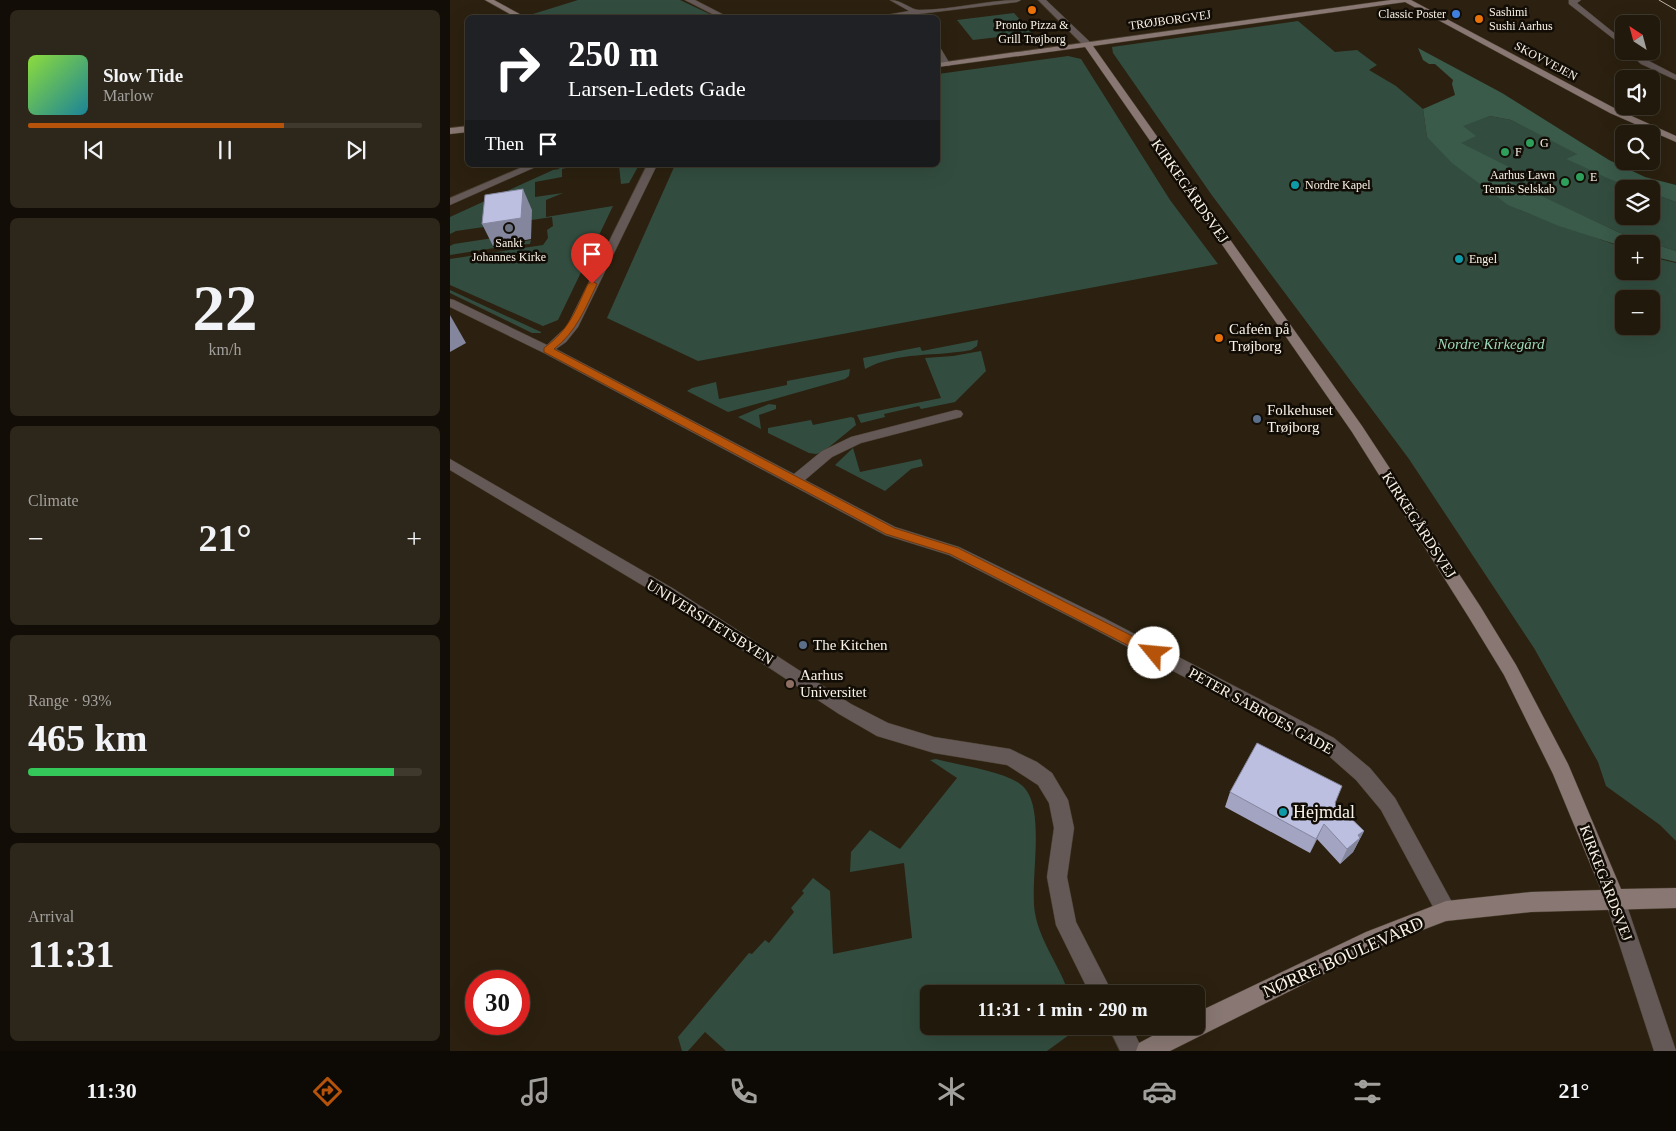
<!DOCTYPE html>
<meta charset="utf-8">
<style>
:root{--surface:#21190c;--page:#2d261a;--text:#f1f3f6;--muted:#a2a09d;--line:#3e382d;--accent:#b45309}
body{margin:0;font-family:Georgia,serif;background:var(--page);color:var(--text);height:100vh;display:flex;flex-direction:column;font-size:19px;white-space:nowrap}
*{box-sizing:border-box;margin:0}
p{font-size:16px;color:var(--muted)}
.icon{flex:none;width:28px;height:28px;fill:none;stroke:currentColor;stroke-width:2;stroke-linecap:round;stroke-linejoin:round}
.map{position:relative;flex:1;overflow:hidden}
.side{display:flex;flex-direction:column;gap:10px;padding:10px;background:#120e07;width:450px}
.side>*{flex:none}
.guide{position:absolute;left:15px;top:15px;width:475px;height:152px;border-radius:8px;box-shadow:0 5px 20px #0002,0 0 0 1px var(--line);background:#202124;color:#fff;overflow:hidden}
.needle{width:32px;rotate:324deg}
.fabs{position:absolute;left:1165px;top:15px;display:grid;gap:10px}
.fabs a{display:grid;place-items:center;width:45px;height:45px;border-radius:8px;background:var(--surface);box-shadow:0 5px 20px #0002,0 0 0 1px var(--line);font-size:25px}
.speed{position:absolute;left:15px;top:970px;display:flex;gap:10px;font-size:25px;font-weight:700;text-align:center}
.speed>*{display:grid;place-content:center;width:65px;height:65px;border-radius:50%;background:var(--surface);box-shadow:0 5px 20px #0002,0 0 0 1px var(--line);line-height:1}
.speed .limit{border:8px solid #d22;background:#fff;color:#111}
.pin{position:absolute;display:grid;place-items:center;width:42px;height:42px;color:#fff;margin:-51px -21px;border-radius:50% 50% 50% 0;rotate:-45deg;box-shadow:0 0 5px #0007}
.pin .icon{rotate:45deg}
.me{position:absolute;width:55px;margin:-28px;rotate:298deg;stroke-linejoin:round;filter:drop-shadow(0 0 4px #0008)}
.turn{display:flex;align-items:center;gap:18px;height:105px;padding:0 20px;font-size:22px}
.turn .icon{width:65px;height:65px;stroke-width:2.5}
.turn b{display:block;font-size:35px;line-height:42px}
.then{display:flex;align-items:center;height:48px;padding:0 20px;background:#0003;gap:10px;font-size:19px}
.big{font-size:38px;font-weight:700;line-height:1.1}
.side .card{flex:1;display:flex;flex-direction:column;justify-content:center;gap:8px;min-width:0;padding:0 18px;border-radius:8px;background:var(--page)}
.side .dial{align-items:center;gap:0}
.dial b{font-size:65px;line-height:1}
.song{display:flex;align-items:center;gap:15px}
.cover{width:60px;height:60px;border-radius:8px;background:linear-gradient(135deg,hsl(90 70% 55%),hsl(190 70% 35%))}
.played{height:5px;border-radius:2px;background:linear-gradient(90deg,var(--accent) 65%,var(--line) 65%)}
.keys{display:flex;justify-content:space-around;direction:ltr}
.heat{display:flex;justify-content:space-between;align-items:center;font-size:28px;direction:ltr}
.charge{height:8px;border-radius:4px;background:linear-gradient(90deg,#34c759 93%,var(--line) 0)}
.trip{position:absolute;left:470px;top:985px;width:285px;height:50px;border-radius:8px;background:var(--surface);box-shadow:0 5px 20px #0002,0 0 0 1px var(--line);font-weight:700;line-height:50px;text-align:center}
.tab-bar{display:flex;height:80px;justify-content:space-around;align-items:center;background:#0d0a05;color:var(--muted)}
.tab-bar .icon{width:35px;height:35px}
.tab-bar .current{color:var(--accent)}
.tab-bar b{font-size:22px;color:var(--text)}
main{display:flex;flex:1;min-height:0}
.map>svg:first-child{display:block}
.green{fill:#324d3f;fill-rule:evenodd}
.forest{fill:#3a5a4a}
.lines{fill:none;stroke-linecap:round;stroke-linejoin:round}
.street-casing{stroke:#493e2e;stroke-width:1}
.secondary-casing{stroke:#493e2e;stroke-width:1}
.street{fill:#645956;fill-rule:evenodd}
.secondary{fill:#887772;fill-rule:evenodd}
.tram{stroke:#beb6a9;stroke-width:1}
.wall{fill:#a3a4c2}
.shaded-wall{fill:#84869e}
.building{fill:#bdbfe1;stroke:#84869e}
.route{fill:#b45309;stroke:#753606}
.food-dot{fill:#e8710a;stroke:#110c05;stroke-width:2}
.shop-dot{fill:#3f7fe0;stroke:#110c05;stroke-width:2}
.leisure-dot{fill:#2e9e5b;stroke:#110c05;stroke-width:2}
.culture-dot{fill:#0f9aa8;stroke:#110c05;stroke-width:2}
.worship-dot{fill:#6b7280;stroke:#110c05;stroke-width:2}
.service-dot{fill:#5c6f8a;stroke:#110c05;stroke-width:2}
.education-dot{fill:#8d6e63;stroke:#110c05;stroke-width:2}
.labels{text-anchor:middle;stroke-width:5;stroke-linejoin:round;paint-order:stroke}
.far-poi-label{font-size:12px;fill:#faf3e8;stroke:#110c05;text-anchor:start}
.far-street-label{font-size:12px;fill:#faf3e8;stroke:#110c05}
.street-label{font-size:15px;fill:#faf3e8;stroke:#110c05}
.poi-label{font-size:15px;fill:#faf3e8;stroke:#110c05;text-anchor:start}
.park-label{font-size:15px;font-style:italic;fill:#9cd9b9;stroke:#110c05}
.near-poi-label{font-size:18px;fill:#faf3e8;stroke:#110c05;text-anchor:start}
.near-street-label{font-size:18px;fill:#faf3e8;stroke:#110c05}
</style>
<main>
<section class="side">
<div class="card">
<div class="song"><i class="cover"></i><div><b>Slow Tide</b><p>Marlow</p></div></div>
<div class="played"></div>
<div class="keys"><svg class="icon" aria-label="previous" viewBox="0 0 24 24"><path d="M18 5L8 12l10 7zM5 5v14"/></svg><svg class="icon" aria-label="pause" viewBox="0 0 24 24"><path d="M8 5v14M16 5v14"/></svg><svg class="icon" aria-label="next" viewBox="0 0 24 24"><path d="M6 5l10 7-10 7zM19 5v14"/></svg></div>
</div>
<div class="card dial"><b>22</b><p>km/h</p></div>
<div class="card"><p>Climate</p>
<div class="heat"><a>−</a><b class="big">21°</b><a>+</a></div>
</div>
<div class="card"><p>Range · 93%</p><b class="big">465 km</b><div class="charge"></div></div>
<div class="card"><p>Arrival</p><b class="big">11:31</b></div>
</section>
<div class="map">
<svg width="1226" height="1051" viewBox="0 0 1226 1051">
<rect width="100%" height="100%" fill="#2c2110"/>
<g class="green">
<path d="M128 0H230L266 17 91 18 83 14Z"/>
<path d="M564 13 582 33 523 40 507 20Z"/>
<path d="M848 21 885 52 907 50 927 65 919 70 946 86 973 109 977 137 1070 210 1174 248V271H1201V257L1226 263V841L1210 825 1156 786 1148 762 1084 648 959 459 761 194 663 53 662 47ZM1174 299H1201V326H1174Z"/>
<path d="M618 56 631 59 720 200 768 264 248 361 157 318 225 165H488V74Z"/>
<path d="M1040 116 1061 120 1128 154 1117 159 1188 189H1174V216H1201V193L1226 202V251L1168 232 1055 179 1010 143 1013 125Z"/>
<path d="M115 165H128L112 169V177L85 182V197L113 193 96 200V217L163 206 108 320 93 326 0 285V259L93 245 98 238 97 230 103 226 102 217 6 231 0 234V217L103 170 110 169 108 168Z"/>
<path d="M169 165H189L179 183 171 184Z"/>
<path d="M43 238V247L81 240 80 244 63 245 0 255V246L4 244Z"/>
<path d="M0 290 91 332V333H82L0 293Z"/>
<path d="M528 340 527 346 521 350C485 357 448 351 415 369L413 358 470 347 472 351Z"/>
<path d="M531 351 536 371 505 402 471 409 469 406 434 414 435 417 411 423 407 415 491 398 475 358 503 356Z"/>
<path d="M400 369 399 376 395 379 278 412 237 391 242 388 266 382 269 399 337 385V381Z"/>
<path d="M319 404 326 405V409L309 415 311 429 288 417Z"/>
<path d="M401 417 404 418 406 425 373 452 366 454 359 453 318 433V428L361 420 363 425Z"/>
<path d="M403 448 410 472 471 459 473 466 461 469 435 491 385 465Z"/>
<path d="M486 759C508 765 553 771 570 784 598 803 579 880 585 913 590 942 610 966 619 994H479V1026H624L619 1035 597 1051H276L255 1032 238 1051H232L228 1037 299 953 302 954 315 940 319 943 344 912 341 908 354 893 352 891 363 878 380 891 383 954 462 938 454 863 400 872 401 852 420 830 450 849 507 778 480 760Z"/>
</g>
<path class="forest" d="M968 48 1052 93 1159 160 1195 177 1226 185V202L1201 193V189C1172 189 1143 170 1116 159L1127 154 1061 120 1040 116 1013 126 1026 136 1011 143 1069 172 1056 179 1168 232 1226 251V262L1201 256V244H1174V247L1109 226 1058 205 1002 163 977 137 973 109 1005 95 1002 84 1003 80 985 64H979L973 60Z"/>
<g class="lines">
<g class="street-casing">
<g id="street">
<path d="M235 0H245L280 18H270Z"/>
<path d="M440 0C452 0 461 10 469 10 503 10 536 0 571 0L567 2 469 14V18H463L462 15 419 18 459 11Z"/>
<path d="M588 0H596L641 43V47H635Z"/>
<path d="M1119 0H1131L1127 3 1174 41V47L1119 4Z"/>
<path d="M488 49H491L500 64 499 66 492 64 488 57Z"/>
<path d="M1177 51H1186L1197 60 1226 75V80L1191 64Z"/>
<path d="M77 165H90L0 205V198Z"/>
<path d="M197 165H207L128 327 116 342 106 349 344 474 372 451 401 437 506 410 511 411 513 414 511 417 411 443 382 457 355 480 445 527 509 547 654 618 884 738 920 768 945 798 1003 904 1006 911 1003 918 996 921 989 918 931 810 906 780 872 750 642 628 499 555 435 535 94 353 0 307V299L4 300 97 345 117 326Z"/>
<path d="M0 459 224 589 401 704 438 723 484 737 560 749 587 762 602 773 618 800 624 828 617 877 626 922 663 994H640L606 925 597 877 604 828 599 803 588 785 557 765 484 753 427 736 389 714 212 597 0 470Z"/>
<path d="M1165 890 1172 893 1175 900 1226 1051H1204L1155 900 1158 893Z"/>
<path d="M658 1026H681L693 1051H670Z"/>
</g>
</g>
<g class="secondary-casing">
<g id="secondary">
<path d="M35 0H44L77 18H67Z"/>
<path d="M941 0H961L1166 109 1226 136V142L1160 113 955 2 643 46 912 426 1030 606 1066 665 1118 764 1171 889 1226 888V908L1081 912 996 921 928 947 720 1051H686L689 1043 721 1026H746V1013L916 932 996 901 1081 892 1151 890 1103 774 1054 675 1018 616 902 432 635 47 488 67V63Z"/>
<path d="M18 126V132L0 134V128Z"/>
</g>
</g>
<use href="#street" class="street"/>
<use href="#secondary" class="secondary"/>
<path class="tram" d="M1209 0 1226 10"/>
</g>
<path class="wall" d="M780 792 885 803 914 831 903 852 890 864 867 839 860 853 775 807Z"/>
<g class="shaded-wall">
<path d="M73 189 82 210 81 239 43 246 32 224Z"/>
<path d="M0 315 16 343 0 352Z"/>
<path d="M874 824 867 839 860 853 866 839Z"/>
<path d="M914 831 903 852 890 864 897 849 908 835Z"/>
</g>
<g class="building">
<path d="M73 189 71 218 32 224 35 195Z"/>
<path d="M807 743 892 786 885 803 914 831 908 835 910 838 897 849 874 824 866 839 780 792Z"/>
</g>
<path class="route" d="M142 281 147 284C135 309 126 332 104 349L444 528 508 548 708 649 710 653 708 656 704 658 699 656 500 554 436 534 94 352V348C120 329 125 311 138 284Z"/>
<g class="food-dot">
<circle cx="582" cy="10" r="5"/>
<circle cx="1029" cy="19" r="5"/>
<circle cx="769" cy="338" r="5"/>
</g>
<circle class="shop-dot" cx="1006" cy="14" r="5"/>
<g class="leisure-dot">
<circle cx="1080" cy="143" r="5"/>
<circle cx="1055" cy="152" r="5"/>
<circle cx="1130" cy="177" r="5"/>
<circle cx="1115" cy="182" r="5"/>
</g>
<g class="culture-dot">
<circle cx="845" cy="185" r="5"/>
<circle cx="1009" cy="259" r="5"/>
<circle cx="833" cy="812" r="5"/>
</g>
<circle class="worship-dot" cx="59" cy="228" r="5"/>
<g class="service-dot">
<circle cx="807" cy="419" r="5"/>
<circle cx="353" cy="645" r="5"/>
</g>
<circle class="education-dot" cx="340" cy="684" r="5"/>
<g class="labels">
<g class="far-poi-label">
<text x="1039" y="16">Sashimi<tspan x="1039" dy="14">Sushi Aarhus</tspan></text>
<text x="996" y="18" text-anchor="end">Classic Poster</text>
<text x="582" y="29" text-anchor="middle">Pronto Pizza &amp;<tspan x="582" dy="14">Grill Trøjborg</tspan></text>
<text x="1090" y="147">G</text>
<text x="1065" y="156">F</text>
<text x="1105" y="179" text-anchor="end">Aarhus Lawn<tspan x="1105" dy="14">Tennis Selskab</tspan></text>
<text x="1140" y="181">E</text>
<text x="855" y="189">Nordre Kapel</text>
<text x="59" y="247" text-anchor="middle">Sankt<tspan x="59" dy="14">Johannes Kirke</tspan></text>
<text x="1019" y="263">Engel</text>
</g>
<g class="far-street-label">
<text transform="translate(720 20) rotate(-8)" y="4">TRØJBORGVEJ</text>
<text transform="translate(1096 61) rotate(28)" y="4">SKOVVEJEN</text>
</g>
<g class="street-label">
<text transform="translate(740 191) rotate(55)" y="5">KIRKEGÅRDSVEJ</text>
<text transform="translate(969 525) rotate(57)" y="5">KIRKEGÅRDSVEJ</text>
<text transform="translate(260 622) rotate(32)" y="5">UNIVERSITETSBYEN</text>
<text transform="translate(811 711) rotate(29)" y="5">PETER SABROES GADE</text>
<text transform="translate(1156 883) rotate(69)" y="5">KIRKEGÅRDSVEJ</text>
</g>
<g class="poi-label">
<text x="779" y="334">Cafeén på<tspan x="779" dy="17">Trøjborg</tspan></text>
<text x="817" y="415">Folkehuset<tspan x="817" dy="17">Trøjborg</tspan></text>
<text x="363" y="650">The Kitchen</text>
<text x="350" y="680">Aarhus<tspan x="350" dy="17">Universitet</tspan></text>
</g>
<g class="park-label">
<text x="1041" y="349">Nordre Kirkegård</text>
</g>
<g class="near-poi-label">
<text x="843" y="818">Hejmdal</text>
</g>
<g class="near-street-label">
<text transform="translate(893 957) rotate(-24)" y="6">NØRRE BOULEVARD</text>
</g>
</g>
</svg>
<div class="fabs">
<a><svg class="needle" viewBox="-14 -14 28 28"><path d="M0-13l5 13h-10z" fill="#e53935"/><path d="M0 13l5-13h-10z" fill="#a2a09d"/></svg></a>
<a><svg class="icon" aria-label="sound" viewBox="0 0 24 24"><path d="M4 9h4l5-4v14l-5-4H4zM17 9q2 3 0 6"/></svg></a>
<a><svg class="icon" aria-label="search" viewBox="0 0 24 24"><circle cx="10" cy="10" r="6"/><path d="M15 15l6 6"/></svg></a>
<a><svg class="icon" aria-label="layers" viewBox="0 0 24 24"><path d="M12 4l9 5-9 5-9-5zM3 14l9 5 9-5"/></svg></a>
<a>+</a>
<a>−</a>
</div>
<div class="speed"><div class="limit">30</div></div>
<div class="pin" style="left:142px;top:284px;background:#d93025"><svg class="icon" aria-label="arrive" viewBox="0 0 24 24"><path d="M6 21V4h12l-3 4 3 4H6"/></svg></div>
<svg class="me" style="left:704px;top:653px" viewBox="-20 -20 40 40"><circle r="19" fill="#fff"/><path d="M0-13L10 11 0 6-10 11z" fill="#b45309"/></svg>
<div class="trip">11:31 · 1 min · 290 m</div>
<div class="guide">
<div class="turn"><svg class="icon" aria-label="right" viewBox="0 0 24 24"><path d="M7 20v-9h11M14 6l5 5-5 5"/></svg><div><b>250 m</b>Larsen-Ledets Gade</div></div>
<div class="then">Then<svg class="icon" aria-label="arrive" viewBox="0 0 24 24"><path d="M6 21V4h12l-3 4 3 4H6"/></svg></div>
</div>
</div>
</main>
<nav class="tab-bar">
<b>11:30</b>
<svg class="icon current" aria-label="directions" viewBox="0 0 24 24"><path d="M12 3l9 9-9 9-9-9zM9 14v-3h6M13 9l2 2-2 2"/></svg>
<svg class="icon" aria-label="music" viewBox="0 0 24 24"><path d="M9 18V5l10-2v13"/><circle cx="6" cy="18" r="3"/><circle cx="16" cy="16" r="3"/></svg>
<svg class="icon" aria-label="phone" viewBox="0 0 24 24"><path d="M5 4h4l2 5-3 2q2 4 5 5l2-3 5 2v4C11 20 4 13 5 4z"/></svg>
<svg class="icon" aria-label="climate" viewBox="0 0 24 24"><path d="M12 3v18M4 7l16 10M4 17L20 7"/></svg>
<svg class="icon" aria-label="car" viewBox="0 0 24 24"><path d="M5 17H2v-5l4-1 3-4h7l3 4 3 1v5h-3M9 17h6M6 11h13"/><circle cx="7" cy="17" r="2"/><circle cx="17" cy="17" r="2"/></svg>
<svg class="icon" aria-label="filters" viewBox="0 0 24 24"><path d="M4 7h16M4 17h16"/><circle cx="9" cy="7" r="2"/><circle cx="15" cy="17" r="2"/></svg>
<b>21°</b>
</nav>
